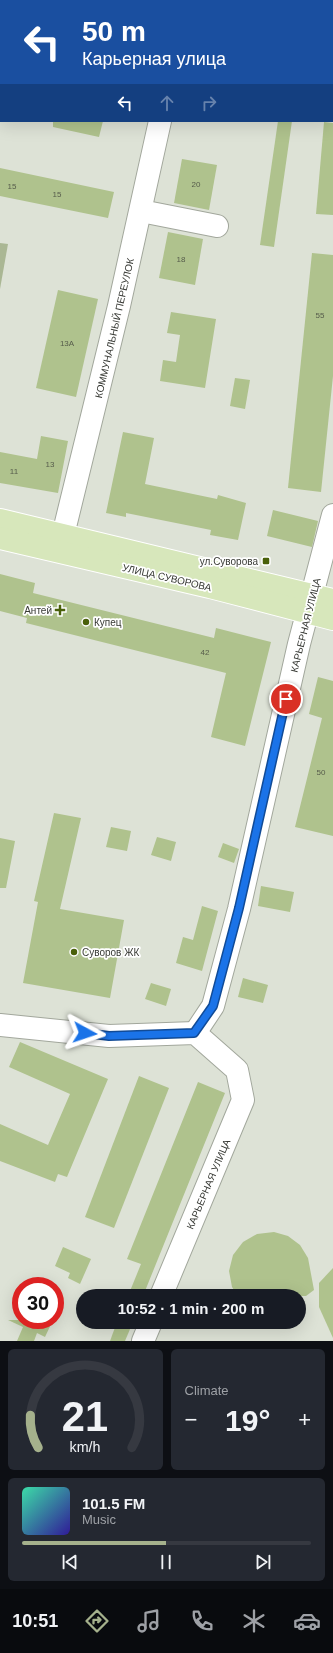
<!DOCTYPE html>
<meta charset="utf-8">
<style>
:root{--surface:#171b24;--page:#242831;--text:#f1f3f6;--muted:#9ea1a6;--line:#363941;--accent:#a5b18c}
body{margin:0;font-family:Arial,sans-serif;background:var(--page);color:var(--text);height:100vh;display:flex;flex-direction:column;font-size:15px;white-space:nowrap}
*{box-sizing:border-box;margin:0}
p{font-size:13px;color:var(--muted)}
.icon{flex:none;width:22px;height:22px;fill:none;stroke:currentColor;stroke-width:2;stroke-linecap:round;stroke-linejoin:round}
.map{position:relative;height:1341px;overflow:hidden}
.side{display:flex;flex-direction:column;gap:8px;padding:8px;background:#0d0f14;flex:1}
.side>*{flex:none}
.hud{position:absolute;left:0px;top:0px;width:333px;height:122px;box-shadow:0 4px 16px #0002;background:#1a4fa0;color:#fff;overflow:hidden}
.speed{position:absolute;left:12px;top:1277px;display:flex;gap:8px;font-size:20px;font-weight:700;text-align:center}
.speed>*{display:grid;place-content:center;width:52px;height:52px;border-radius:50%;background:var(--surface);box-shadow:0 4px 16px #0002;line-height:1}
.speed .limit{border:6px solid #d22;background:#fff;color:#111}
.pin{position:absolute;display:grid;place-items:center;width:34px;height:34px;color:#fff;margin:-17px;border:2px solid #fff;border-radius:50%;box-shadow:0 1px 4px #0007}
.me{position:absolute;width:44px;margin:-22px;rotate:95deg;stroke-linejoin:round;filter:drop-shadow(0 0 3px #0008)}
.turn{display:flex;align-items:center;gap:14px;height:84px;padding:0 16px;font-size:18px}
.turn .icon{width:52px;height:52px;stroke-width:2.5}
.turn b{display:block;font-size:28px;line-height:34px}
.lanes{display:flex;align-items:center;height:38px;padding:0 16px;background:#0003;justify-content:center;gap:20px;direction:ltr}
.lanes .off{opacity:.35}
.big{font-size:30px;font-weight:700;line-height:1.1}
.side .card{flex:1;display:flex;flex-direction:column;justify-content:center;gap:6px;min-width:0;padding:0 14px;border-radius:6px;background:var(--page)}
.side .dial{align-items:center;gap:0}
.dial svg{height:104px;overflow:visible;fill:none;stroke:var(--line);stroke-width:7;stroke-linecap:round;text-anchor:middle}
.dial text{fill:var(--text);stroke:none}
.song{display:flex;align-items:center;gap:12px}
.cover{width:48px;height:48px;border-radius:6px;background:linear-gradient(135deg,hsl(160 70% 55%),hsl(250 70% 35%))}
.played{height:4px;border-radius:2px;background:linear-gradient(90deg,var(--accent) 50%,var(--line) 50%)}
.keys{display:flex;justify-content:space-around;direction:ltr}
.heat{display:flex;justify-content:space-between;align-items:center;font-size:22px;direction:ltr}
.side .tiles{flex:1;display:grid;gap:8px;grid-template-columns:1fr 1fr}
.card:last-child{grid-column:span 2}
.trip{position:absolute;left:76px;top:1289px;width:230px;height:40px;border-radius:20px;background:var(--surface);box-shadow:0 4px 16px #0002;font-weight:700;line-height:40px;text-align:center}
.dock{display:flex;height:64px;justify-content:space-around;align-items:center;background:#090b0e;color:var(--muted)}
.dock .icon{width:28px;height:28px}
.dock .current{color:var(--accent)}
.dock b{font-size:18px;color:var(--text)}
.map>svg:first-child{display:block}
.green{fill:#aab794}
.building{fill:#afc28d}
.lines{fill:none;stroke-linecap:round;stroke-linejoin:round}
.minor-casing{stroke:#a2a79c;stroke-width:24}
.major-casing{stroke:#fff;stroke-width:24}
.minor{stroke:#fff;stroke-width:22}
.major{stroke:#d7e7bb;stroke-width:22}
.route-casing{stroke:#114b97;stroke-width:10}
.route{stroke:#1a73e8;stroke-width:7}
.poi-dot{fill:#49600a;stroke:#fff;stroke-width:1.5}
.labels{text-anchor:middle;stroke-width:3.5;stroke-linejoin:round;paint-order:stroke}
.number-label{font-size:8px;fill:#565c4b}
.street-label{font-size:10px;fill:#383a35;stroke:#fff}
.poi-label{font-size:10px;fill:#383a35;stroke:#fff;text-anchor:end}
</style>
<div class="map">
<svg width="333" height="1341" viewBox="0 0 333 1341">
<rect width="100%" height="100%" fill="#dde2d6"/>
<path class="green" d="M0 243 8 244 0 289Z"/>
<g class="building">
<path d="M53 121H103L99 137 53 127Z"/>
<path d="M278 121H292L274 247 260 245Z"/>
<path d="M324 122 333 123V215L316 214Z"/>
<path d="M182 159 217 165 209 210 174 203Z"/>
<path d="M0 168 114 192 108 218 0 196Z"/>
<path d="M168 232 203 239 195 285 159 278Z"/>
<path d="M312 253 333 255V376L321 492 288 488Z"/>
<path d="M58 290 98 299 76 397 36 388Z"/>
<path d="M171 312 216 319 205 388 160 381 163 360 176 362 180 335 167 333Z"/>
<path d="M235 378 250 380 245 409 230 406Z"/>
<path d="M123 432 154 438 145 484 217 499 218 495 246 503 238 540 210 535 211 530 126 513V517L106 513Z"/>
<path d="M41 436 68 441 58 493 0 483V452L37 459Z"/>
<path d="M273 510 318 521 312 547 267 536Z"/>
<path d="M0 574 35 583 33 593 214 638 216 628 271 642 245 746 211 737 226 673 26 623 27 618 0 611Z"/>
<path d="M318 677 333 681V836L295 827 322 718 309 714Z"/>
<path d="M54 813 81 818 60 909 124 920 110 998 23 983 38 902 34 901Z"/>
<path d="M111 827 131 831 127 851 106 847Z"/>
<path d="M157 837 176 842 171 861 151 855Z"/>
<path d="M0 838 15 841 6 888H0Z"/>
<path d="M223 843 239 849 234 863 218 857Z"/>
<path d="M261 886 294 892 290 912 258 906Z"/>
<path d="M202 906 218 911 202 971 176 963 183 937 193 940Z"/>
<path d="M243 978 268 985 263 1003 238 997Z"/>
<path d="M151 983 171 989 166 1006 145 999Z"/>
<path d="M20 1042 108 1079 67 1177 58 1174 55 1182 0 1161V1124L48 1145 70 1094 9 1067Z"/>
<path d="M139 1076 169 1088 114 1228 85 1217Z"/>
<path d="M198 1082 225 1093 143 1296H128L141 1264 127 1259Z"/>
<path d="M274 1232 288 1236 300 1245 308 1258 314 1290 306 1296H238L232 1287 229 1271 233 1255 243 1242 257 1234Z"/>
<path d="M63 1247 91 1259 80 1284 68 1278 70 1273 55 1266Z"/>
<path d="M333 1268V1338L319 1307V1283Z"/>
<path d="M8 1320H53L45 1337 37 1333 34 1341H17L23 1327Z"/>
<path d="M117 1322H133L125 1341H110Z"/>
</g>
<g class="lines">
<g class="minor-casing">
<g id="minor">
<path d="M187 1V0"/>
<path d="M141 211 217 226"/>
<path d="M63 535 119 306 160 121"/>
<path d="M0 1025 109 1036 195 1033 237 1070 243 1100 161 1296"/>
<path d="M195 1033 213 1006 239 909 299 644 333 515"/>
<path d="M143 1341 151 1322"/>
</g>
</g>
<g class="major-casing">
<g id="major">
<path d="M0 520 333 600"/>
<path d="M0 538 210 587 333 619"/>
</g>
</g>
<use href="#minor" class="minor"/>
<use href="#major" class="major"/>
</g>
<g class="lines">
<g class="route-casing">
<path id="route" d="M85 1033 109 1036 194 1033 213 1006 239 908 286 699"/>
</g>
<use href="#route" class="route"/>
</g>
<g class="poi-dot">
<rect x="262" y="557" width="8" height="8" rx="2"/>
<path d="M58 604h4v4h4v4h-4v4h-4v-4h-4v-4h4z"/>
<circle cx="86" cy="622" r="4"/>
<circle cx="74" cy="952" r="4"/>
</g>
<g class="labels">
<g class="number-label">
<text x="196" y="187">20</text>
<text x="12" y="189">15</text>
<text x="57" y="197">15</text>
<text x="181" y="262">18</text>
<text x="320" y="318">55</text>
<text x="67" y="346">13А</text>
<text x="50" y="467">13</text>
<text x="14" y="474">11</text>
<text x="205" y="655">42</text>
<text x="321" y="775">50</text>
</g>
<g class="street-label">
<text transform="translate(114 328) rotate(-77)" y="4">КОММУНАЛЬНЫЙ ПЕРЕУЛОК</text>
<text transform="translate(167 577) rotate(13)" y="4">УЛИЦА СУВОРОВА</text>
<text transform="translate(305 625) rotate(-76)" y="4">КАРЬЕРНАЯ УЛИЦА</text>
<text transform="translate(208 1184) rotate(-67)" y="4">КАРЬЕРНАЯ УЛИЦА</text>
</g>
<g class="poi-label">
<text x="258" y="565">ул.Суворова</text>
<text x="52" y="614">Антей</text>
<text x="94" y="626" text-anchor="start">Купец</text>
<text x="82" y="956" text-anchor="start">Суворов ЖК</text>
</g>
</g>
</svg>
<div class="speed"><div class="limit">30</div></div>
<div class="pin" style="left:286px;top:699px;background:#d93025"><svg class="icon" aria-label="arrive" viewBox="0 0 24 24"><path d="M6 21V4h12l-3 4 3 4H6"/></svg></div>
<svg class="me" style="left:85px;top:1033px" viewBox="-20 -20 40 40"><path d="M0-17L14 15 0 8-14 15z" fill="#1a73e8" stroke="#fff" stroke-width="4"/></svg>
<div class="trip">10:52 · 1 min · 200 m</div>
<div class="hud">
<div class="turn"><svg class="icon" aria-label="left" viewBox="0 0 24 24"><path d="M17 20v-9H6M10 6l-5 5 5 5"/></svg><div><b>50 m</b>Карьерная улица</div></div>
<div class="lanes"><svg class="icon" aria-label="left" viewBox="0 0 24 24"><path d="M17 20v-9H6M10 6l-5 5 5 5"/></svg><svg class="icon off" aria-label="ahead" viewBox="0 0 24 24"><path d="M12 20V5M6 11l6-6 6 6"/></svg><svg class="icon off" aria-label="right" viewBox="0 0 24 24"><path d="M7 20v-9h11M14 6l5 5-5 5"/></svg></div>
</div>
</div>
<section class="side">
<div class="tiles">
<div class="card dial"><svg viewBox="0 0 100 80">
<path d="M14 69A42 42 0 1 1 86 69"/>
<path d="M14 69A42 42 0 0 1 8 44" stroke="#a5b18c"/>
<text x="50" y="56" font-size="32" font-weight="700">21</text>
<text x="50" y="72" font-size="11">km/h</text>
</svg></div>
<div class="card"><p>Climate</p>
<div class="heat"><a>−</a><b class="big">19°</b><a>+</a></div>
</div>
<div class="card">
<div class="song"><i class="cover"></i><div><b>101.5 FM</b><p>Music</p></div></div>
<div class="played"></div>
<div class="keys"><svg class="icon" aria-label="previous" viewBox="0 0 24 24"><path d="M18 5L8 12l10 7zM5 5v14"/></svg><svg class="icon" aria-label="pause" viewBox="0 0 24 24"><path d="M8 5v14M16 5v14"/></svg><svg class="icon" aria-label="next" viewBox="0 0 24 24"><path d="M6 5l10 7-10 7zM19 5v14"/></svg></div>
</div>
</div>
</section>
<nav class="dock">
<b>10:51</b>
<svg class="icon current" aria-label="directions" viewBox="0 0 24 24"><path d="M12 3l9 9-9 9-9-9zM9 14v-3h6M13 9l2 2-2 2"/></svg>
<svg class="icon" aria-label="music" viewBox="0 0 24 24"><path d="M9 18V5l10-2v13"/><circle cx="6" cy="18" r="3"/><circle cx="16" cy="16" r="3"/></svg>
<svg class="icon" aria-label="phone" viewBox="0 0 24 24"><path d="M5 4h4l2 5-3 2q2 4 5 5l2-3 5 2v4C11 20 4 13 5 4z"/></svg>
<svg class="icon" aria-label="climate" viewBox="0 0 24 24"><path d="M12 3v18M4 7l16 10M4 17L20 7"/></svg>
<svg class="icon" aria-label="car" viewBox="0 0 24 24"><path d="M5 17H2v-5l4-1 3-4h7l3 4 3 1v5h-3M9 17h6M6 11h13"/><circle cx="7" cy="17" r="2"/><circle cx="17" cy="17" r="2"/></svg>
</nav>
